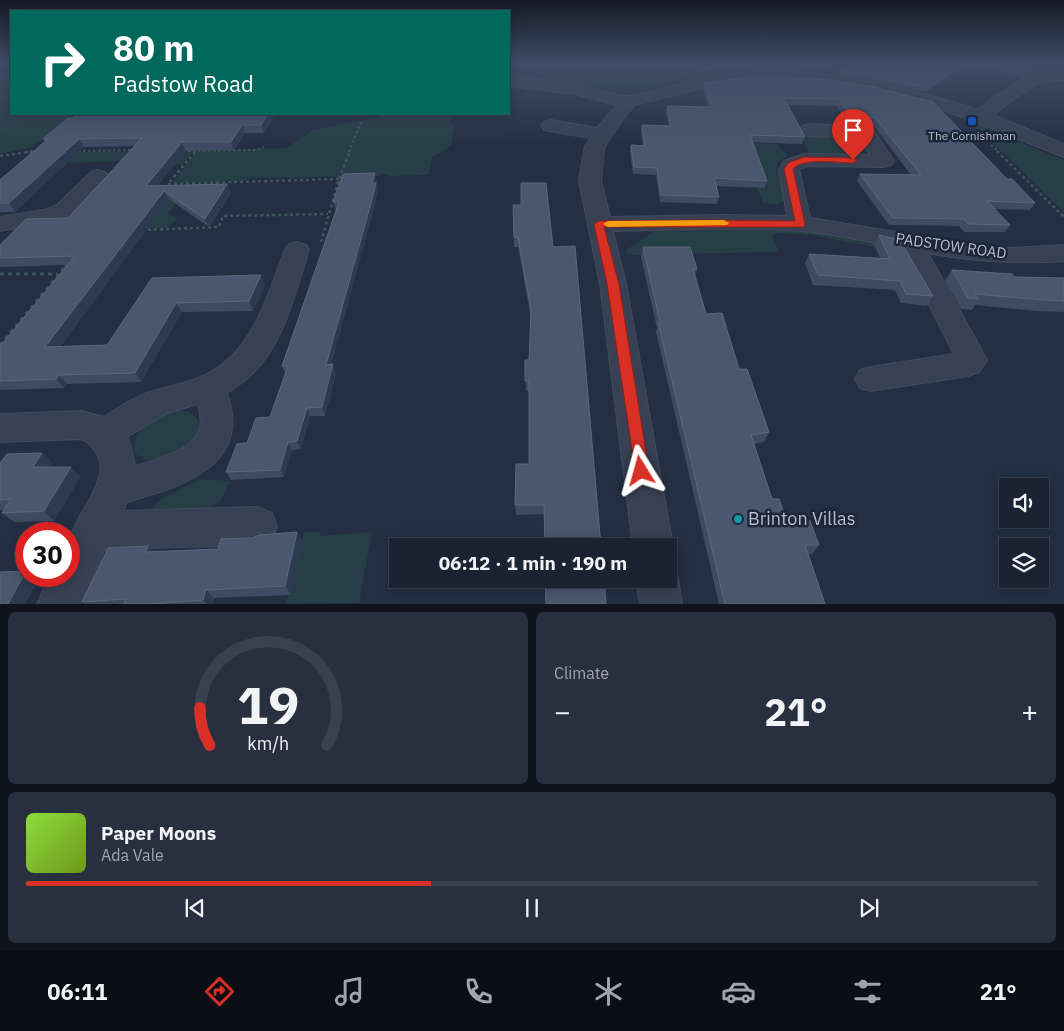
<!DOCTYPE html>
<meta charset="utf-8">
<style>
:root{--surface:#1b2333;--page:#282f3f;--text:#f1f3f6;--muted:#a0a4ac;--line:#39404e;--accent:#d93025}
body{margin:0;font-family:"IBM Plex Sans",sans-serif;background:var(--page);color:var(--text);height:100vh;display:flex;flex-direction:column;font-size:19px;white-space:nowrap}
*{box-sizing:border-box;margin:0}
p{font-size:16px;color:var(--muted)}
.icon{flex:none;width:28px;height:28px;fill:none;stroke:currentColor;stroke-width:2;stroke-linecap:round;stroke-linejoin:round}
.map{position:relative;height:604px;overflow:hidden}
.drawer{display:flex;flex-direction:column;gap:8px;padding:8px;background:#0f131c;flex:1}
.drawer>*{flex:none}
.banner{position:absolute;left:10px;top:10px;width:500px;height:105px;border-radius:0px;box-shadow:0 2px 12px #0003,0 0 0 1px var(--line);background:#00695c;color:#fff;overflow:hidden}
.controls{position:absolute;left:999px;top:478px;display:grid;gap:10px}
.controls a{display:grid;place-items:center;width:50px;height:50px;border-radius:0px;background:var(--surface);box-shadow:0 2px 12px #0003,0 0 0 1px var(--line);font-size:25px}
.speed{position:absolute;left:15px;top:522px;display:flex;gap:10px;font-size:25px;font-weight:700;text-align:center}
.speed>*{display:grid;place-content:center;width:65px;height:65px;border-radius:50%;background:var(--surface);box-shadow:0 2px 12px #0003,0 0 0 1px var(--line);line-height:1}
.speed .limit{border:8px solid #d22;background:#fff;color:#111}
.pin{position:absolute;display:grid;place-items:center;width:42px;height:42px;color:#fff;margin:-51px -21px;border-radius:50% 50% 50% 0;rotate:-45deg;box-shadow:0 0 5px #0007}
.pin .icon{rotate:45deg}
.me{position:absolute;width:55px;margin:-28px;rotate:352deg;stroke-linejoin:round;filter:drop-shadow(0 0 4px #0008)}
.turn{display:flex;align-items:center;gap:18px;height:105px;padding:0 20px;font-size:22px}
.turn .icon{width:65px;height:65px;stroke-width:2.5}
.turn b{display:block;font-size:35px;line-height:42px}
.big{font-size:38px;font-weight:700;line-height:1.1}
.drawer .tile{flex:1;display:flex;flex-direction:column;justify-content:center;gap:8px;min-width:0;padding:0 18px;border-radius:8px;background:var(--page)}
.drawer .dial{align-items:center;gap:0}
.dial svg{height:130px;overflow:visible;fill:none;stroke:var(--line);stroke-width:7;stroke-linecap:round;text-anchor:middle}
.dial text{fill:var(--text);stroke:none}
.song{display:flex;align-items:center;gap:15px}
.cover{width:60px;height:60px;border-radius:8px;background:linear-gradient(135deg,hsl(90 70% 55%),hsl(80 70% 35%))}
.played{height:5px;border-radius:2px;background:linear-gradient(90deg,var(--accent) 40%,var(--line) 40%)}
.keys{display:flex;justify-content:space-around;direction:ltr}
.heat{display:flex;justify-content:space-between;align-items:center;font-size:28px;direction:ltr}
.drawer .tiles{flex:1;display:grid;gap:8px;grid-template-columns:1fr 1fr}
.tile:last-child{grid-column:span 2}
.trip{position:absolute;left:389px;top:538px;width:288px;height:50px;border-radius:0px;background:var(--surface);box-shadow:0 2px 12px #0003,0 0 0 1px var(--line);font-weight:700;line-height:50px;text-align:center}
.tab-bar{display:flex;height:80px;justify-content:space-around;align-items:center;background:#0b0e14;color:var(--muted)}
.tab-bar .icon{width:35px;height:35px}
.tab-bar .selected{color:var(--accent)}
.tab-bar b{font-size:22px;color:var(--text)}
.map>svg:first-child{display:block}
.green{fill:#263e45}
.lines{fill:none;stroke-linecap:round;stroke-linejoin:round}
.minor-casing{stroke:#424a5d;stroke-width:2}
.path-far2{stroke:#3f575c;stroke-width:2;stroke-dasharray:2.5 2.5;stroke-linecap:butt}
.path-far1{stroke:#3f575c;stroke-width:2.5;stroke-dasharray:3 3;stroke-linecap:butt}
.path{stroke:#3f575c;stroke-width:3;stroke-dasharray:4 4;stroke-linecap:butt}
.minor{fill:#384153;fill-rule:evenodd}
.wall{fill:#3e4b62}
.shaded-wall{fill:#2e3a51}
.building{fill:#4b576e;stroke:#5c677c}
.route{fill:#d93025;stroke:#8d1f18}
.slow{fill:#f59e0b}
.transit-dot{fill:#1a4fb4;stroke:#1d2639;stroke-width:2}
.culture-dot{fill:#0f9aa8;stroke:#1d2639;stroke-width:2}
.labels{text-anchor:middle;stroke-width:5;stroke-linejoin:round;paint-order:stroke}
.far-poi-label{font-size:12px;fill:#b6bccd;stroke:#1d2639}
.street-label{font-size:15px;fill:#b6bccd;stroke:#1d2639}
.near-poi-label{font-size:18px;fill:#b6bccd;stroke:#1d2639;text-anchor:start}
</style>
<div class="map">
<svg width="1064" height="604" viewBox="0 0 1064 604">
<rect width="100%" height="100%" fill="#242f44"/>
<g class="green">
<path d="M0 63H11V114H80L31 147 0 154Z"/>
<path d="M541 63H548L550 65 554 64 553 63H587L588 69 673 72V68L731 69 639 88C622 89 561 87 548 77 544 74 542 68 541 63Z"/>
<path d="M384 114H453L449 121 454 126 451 146 432 157 428 175 390 176 381 173 379 176 251 178 241 181 173 183 196 151 286 148 313 130 379 117Z"/>
<path d="M971 122 1064 160V212Z"/>
<path d="M803 135 856 140 866 149V153L857 156 814 155 809 154 805 145 779 144 781 150 789 155 778 162 777 169 783 179 785 200 775 205 763 203 757 188H768L753 143 804 145Z"/>
<path d="M193 151 183 165 130 167V161L32 164 46 152Z"/>
<path d="M174 186H188L168 214 177 218 168 228H140Z"/>
<path d="M760 226 826 231 890 244 888 250 811 235 774 233 772 238 779 252 628 255 626 250 655 231Z"/>
<path d="M183 410C230 423 162 483 134 452 133 425 160 412 183 410Z"/>
<path d="M202 479 230 481C227 487 225 495 221 500 208 516 168 511 148 512L161 499Z"/>
<path d="M304 532H320V536L372 532 359 603 286 604Z"/>
</g>
<g class="lines">
<g class="minor-casing">
<g id="minor">
<path d="M985 63H1010L1040 71 1064 70V80L1040 82 1015 98 993 115 1064 144V157L941 109 867 90 820 83 750 81 714 85 634 105 611 136 604 149 601 181 610 217 725 215 787 216 779 169 784 161 804 154 870 155 860 138 809 136 802 134 800 130 802 126 809 124 866 127 873 129 894 161 891 165 884 167 807 166 799 169 810 218 980 246 1012 248 1064 245V261C1017 264 974 262 928 253L987 360 979 372 968 376 871 391 860 388 855 379 860 370 871 367 954 354 900 248C867 241 835 234 801 231 739 226 676 230 613 231L626 284 673 546 668 559V546H633L600 284 579 181 584 149 590 138 544 130 542 126 544 122 551 120 597 128 617 105 574 94 509 86V76C531 78 555 80 577 85 589 87 617 97 628 96 658 94 687 78 717 75 805 64 895 82 978 110L994 97 1025 77 987 66Z"/>
<path d="M98 170 105 172 109 176 73 215 53 222 0 231V217L48 209 57 205 91 172Z"/>
<path d="M297 242 306 245 309 250C295 293 284 345 249 377 242 383 234 388 227 393 253 465 183 486 127 502L123 511 258 507 272 513 277 526 272 539 258 545 105 549 80 604H37L50 576H69C69 565 67 552 69 541 73 516 118 475 93 448 89 444 87 440 81 439L0 442V414L81 411 104 417C117 408 132 399 147 393 164 387 182 385 198 378 252 358 266 298 285 250L288 245ZM198 404C200 412 202 423 199 431 191 451 154 461 135 466L131 447 127 437 167 413Z"/>
<path d="M668 563 672 564 678 579 682 604H640L636 579H668Z"/>
</g>
</g>
<g class="path-far2">
<path d="M628 63 630 79"/>
<path d="M380 116 390 114"/>
<path d="M991 145 999 152"/>
<path d="M78 151 134 150"/>
<path d="M183 151 257 150 264 147"/>
<path d="M26 152 37 151"/>
<path d="M349 152 362 119"/>
</g>
<g class="path-far1">
<path d="M997 151 1064 217"/>
<path d="M195 152 168 184 339 179"/>
<path d="M0 156 36 151"/>
<path d="M142 230 219 227 223 216 328 214"/>
<path d="M321 242 339 179 350 151"/>
<path d="M65 267 68 263"/>
</g>
<g class="path">
<path d="M0 274H57"/>
<path d="M0 345 66 266"/>
</g>
<use href="#minor" class="minor"/>
</g>
<g class="wall">
<path d="M570 63H626L627 66V70L571 68Z"/>
<path d="M695 63H800L802 65 800 71 750 70 699 76Z"/>
<path d="M839 70 959 72 926 92 883 82 838 75Z"/>
<path d="M812 80 1007 179 1035 203 1030 210 994 209 1010 225 1005 232H964L959 226 889 225 857 181 860 174 911 175 873 125 848 124 837 106 787 105 805 137 802 144 752 142 767 181 765 188 716 186 719 197 717 204 660 202 656 175 633 174 630 152 631 145 643 146 641 132 642 125 669 126 666 112 667 106 708 107 703 90 704 83Z"/>
<path d="M275 114 264 133H245L234 150 185 151 157 186 227 184 231 193 209 227 169 199 60 347 107 345 152 278 265 285 253 311 182 312 141 382 67 384 64 388 0 390V344H2L67 265 0 267V245L68 218 135 146 84 147 15 212H0V180L45 142 43 139 73 118Z"/>
<path d="M377 181 376 183 378 190 372 215 331 365 336 373 325 416H310L301 449 292 450 284 477 231 480 226 472 247 443 270 417 285 373 282 366 336 210 333 202Z"/>
<path d="M513 205 553 247 601 546H544V514L516 515 515 505 529 464V391H526L525 360H529L531 318 518 247H514Z"/>
<path d="M879 235 933 296 927 306 901 303 895 290 813 285 805 263 809 254 880 258 874 244Z"/>
<path d="M643 247 697 269 695 277 706 314 739 369 769 432 764 442 754 444 772 499 787 522 819 545 812 554H808L825 604H719L656 332 657 328 641 257Z"/>
<path d="M952 270 1014 277 1064 278V312L1036 311 975 305 972 310 961 309 945 281Z"/>
<path d="M42 453 52 463 50 467 80 477 54 521 14 522 2 513 4 510H0V463Z"/>
<path d="M297 532 302 541 291 595 214 598 212 604H85L82 602 148 546 154 552 218 549 252 538Z"/>
</g>
<g class="shaded-wall">
<path d="M752 64 750 70 699 76 700 70Z"/>
<path d="M961 67 959 72 926 92 928 88Z"/>
<path d="M268 114H275L264 133 261 125Z"/>
<path d="M242 125 245 133 234 150 231 142Z"/>
<path d="M79 139 84 147 15 212 9 203Z"/>
<path d="M182 142 185 151 150 195 146 186Z"/>
<path d="M375 173 378 190 372 215 329 373 326 365Z"/>
<path d="M227 184 231 193 209 227 205 219Z"/>
<path d="M164 191 169 199 53 356 45 347Z"/>
<path d="M261 275 265 285 253 311 249 301Z"/>
<path d="M176 303 182 312 141 382 135 373Z"/>
<path d="M333 364 336 373 325 416 322 407Z"/>
<path d="M59 375 67 384 64 388 56 379Z"/>
<path d="M307 408 310 416 301 449 297 441Z"/>
<path d="M288 442 292 450 284 477 280 470Z"/>
<path d="M42 453 52 463 43 477 33 467Z"/>
<path d="M71 467 80 477 54 521 44 511Z"/>
<path d="M297 532 302 541 291 595 285 586Z"/>
<path d="M148 546 157 555 146 552Z"/>
<path d="M26 572V576H34L39 580 25 604H8Z"/>
<path d="M206 590 214 598 212 604H207L203 600Z"/>
</g>
<g class="building">
<path d="M571 63H626L627 66 572 64Z"/>
<path d="M698 63H800L802 65 752 64 700 70Z"/>
<path d="M857 63H947L961 67 928 88 884 78 839 70Z"/>
<path d="M752 77 811 78 812 80 822 79 869 86 933 102 1007 179H1012L1035 203 987 201 1010 225 968 224 964 219 893 218 860 174 921 175 875 118 851 117 839 99 784 98 805 137 750 135 767 181 714 178 719 197 661 195 657 168 634 167 631 145 645 146 642 125 671 126 667 106 712 107 704 83Z"/>
<path d="M78 114H268L261 125H242L231 142H182L146 186 227 184 205 219 164 191 45 347 107 345 152 278 261 275 249 301 176 303 135 373 59 375 56 379 0 381V344H2L75 256 0 258V245L26 219 68 218 142 138 79 139 9 203H0V180L48 139H43L68 118H73Z"/>
<path d="M375 173 372 183H376L370 207 326 365 333 364 322 407 307 408 297 441 288 442 280 470 226 472 237 444 247 443 256 418 270 417 288 366H282L338 205V202H333L343 174Z"/>
<path d="M521 183H546L553 247 575 246 601 546H545L544 505H515L516 464H529V381H525V360H529L531 310 518 237H514L513 205H521Z"/>
<path d="M879 235 900 240 933 296 906 294 900 281 818 275 809 254 890 259Z"/>
<path d="M643 247H690L697 269H693L706 314 722 313 739 369H747L769 432 751 435 772 499H779L787 522 810 521 819 545H805L825 604H725L658 322H660Z"/>
<path d="M952 270 1012 274 1014 277 1064 278V301L1044 300 975 294 979 299 968 298Z"/>
<path d="M42 453 33 467H71L44 511 2 513 11 499 0 500V463L7 454Z"/>
<path d="M297 532 285 586 206 590 203 600 151 604H124L126 599 82 602 108 548 148 546 146 552 218 549 221 539 252 538 259 535Z"/>
<path d="M26 571 8 604H0V572Z"/>
<path d="M545 579H604L606 604H546Z"/>
</g>
<linearGradient id="sky" x2="0" y2="1"><stop stop-color="#141a25"/><stop offset="0.43" stop-color="#3f4d67"/><stop offset="1" stop-color="#3f4d67" stop-opacity="0"/></linearGradient>
<rect width="1064" height="147" fill="url(#sky)"/>
<path class="route" d="M804 157 853 158 858 160 853 163C838 163 803 157 793 169L805 224 804 227H604L619 284 649 471 647 476 641 478 636 476 607 284 594 224 599 221 703 220 795 221 784 169 788 163Z"/>
<path class="slow" d="M724 220 729 223 727 225 608 227 603 224 608 221Z"/>
<rect class="transit-dot" x="967" y="116" width="10" height="10" rx="2.5"/>
<circle class="culture-dot" cx="738" cy="519" r="5"/>
<g class="labels">
<g class="far-poi-label">
<text x="972" y="140">The Cornishman</text>
</g>
<g class="street-label">
<text transform="translate(951 246) rotate(8)" y="5">PADSTOW ROAD</text>
</g>
<g class="near-poi-label">
<text x="748" y="525">Brinton Villas</text>
</g>
</g>
</svg>
<div class="controls">
<a><svg class="icon" aria-label="sound" viewBox="0 0 24 24"><path d="M4 9h4l5-4v14l-5-4H4zM17 9q2 3 0 6"/></svg></a>
<a><svg class="icon" aria-label="layers" viewBox="0 0 24 24"><path d="M12 4l9 5-9 5-9-5zM3 14l9 5 9-5"/></svg></a>
</div>
<div class="speed"><div class="limit">30</div></div>
<div class="pin" style="left:853px;top:160px;background:#d93025"><svg class="icon" aria-label="arrive" viewBox="0 0 24 24"><path d="M6 21V4h12l-3 4 3 4H6"/></svg></div>
<svg class="me" style="left:641px;top:471px" viewBox="-20 -20 40 40"><path d="M0-17L14 15 0 8-14 15z" fill="#d93025" stroke="#fff" stroke-width="4"/></svg>
<div class="trip">06:12 · 1 min · 190 m</div>
<div class="banner">
<div class="turn"><svg class="icon" aria-label="right" viewBox="0 0 24 24"><path d="M7 20v-9h11M14 6l5 5-5 5"/></svg><div><b>80 m</b>Padstow Road</div></div>
</div>
</div>
<section class="drawer">
<div class="tiles">
<div class="tile dial"><svg viewBox="0 0 100 80">
<path d="M14 69A42 42 0 1 1 86 69"/>
<path d="M14 69A42 42 0 0 1 8 46" stroke="#d93025"/>
<text x="50" y="56" font-size="32" font-weight="700">19</text>
<text x="50" y="72" font-size="11">km/h</text>
</svg></div>
<div class="tile"><p>Climate</p>
<div class="heat"><a>−</a><b class="big">21°</b><a>+</a></div>
</div>
<div class="tile">
<div class="song"><i class="cover"></i><div><b>Paper Moons</b><p>Ada Vale</p></div></div>
<div class="played"></div>
<div class="keys"><svg class="icon" aria-label="previous" viewBox="0 0 24 24"><path d="M18 5L8 12l10 7zM5 5v14"/></svg><svg class="icon" aria-label="pause" viewBox="0 0 24 24"><path d="M8 5v14M16 5v14"/></svg><svg class="icon" aria-label="next" viewBox="0 0 24 24"><path d="M6 5l10 7-10 7zM19 5v14"/></svg></div>
</div>
</div>
</section>
<nav class="tab-bar">
<b>06:11</b>
<svg class="icon selected" aria-label="directions" viewBox="0 0 24 24"><path d="M12 3l9 9-9 9-9-9zM9 14v-3h6M13 9l2 2-2 2"/></svg>
<svg class="icon" aria-label="music" viewBox="0 0 24 24"><path d="M9 18V5l10-2v13"/><circle cx="6" cy="18" r="3"/><circle cx="16" cy="16" r="3"/></svg>
<svg class="icon" aria-label="phone" viewBox="0 0 24 24"><path d="M5 4h4l2 5-3 2q2 4 5 5l2-3 5 2v4C11 20 4 13 5 4z"/></svg>
<svg class="icon" aria-label="climate" viewBox="0 0 24 24"><path d="M12 3v18M4 7l16 10M4 17L20 7"/></svg>
<svg class="icon" aria-label="car" viewBox="0 0 24 24"><path d="M5 17H2v-5l4-1 3-4h7l3 4 3 1v5h-3M9 17h6M6 11h13"/><circle cx="7" cy="17" r="2"/><circle cx="17" cy="17" r="2"/></svg>
<svg class="icon" aria-label="filters" viewBox="0 0 24 24"><path d="M4 7h16M4 17h16"/><circle cx="9" cy="7" r="2"/><circle cx="15" cy="17" r="2"/></svg>
<b>21°</b>
</nav>
